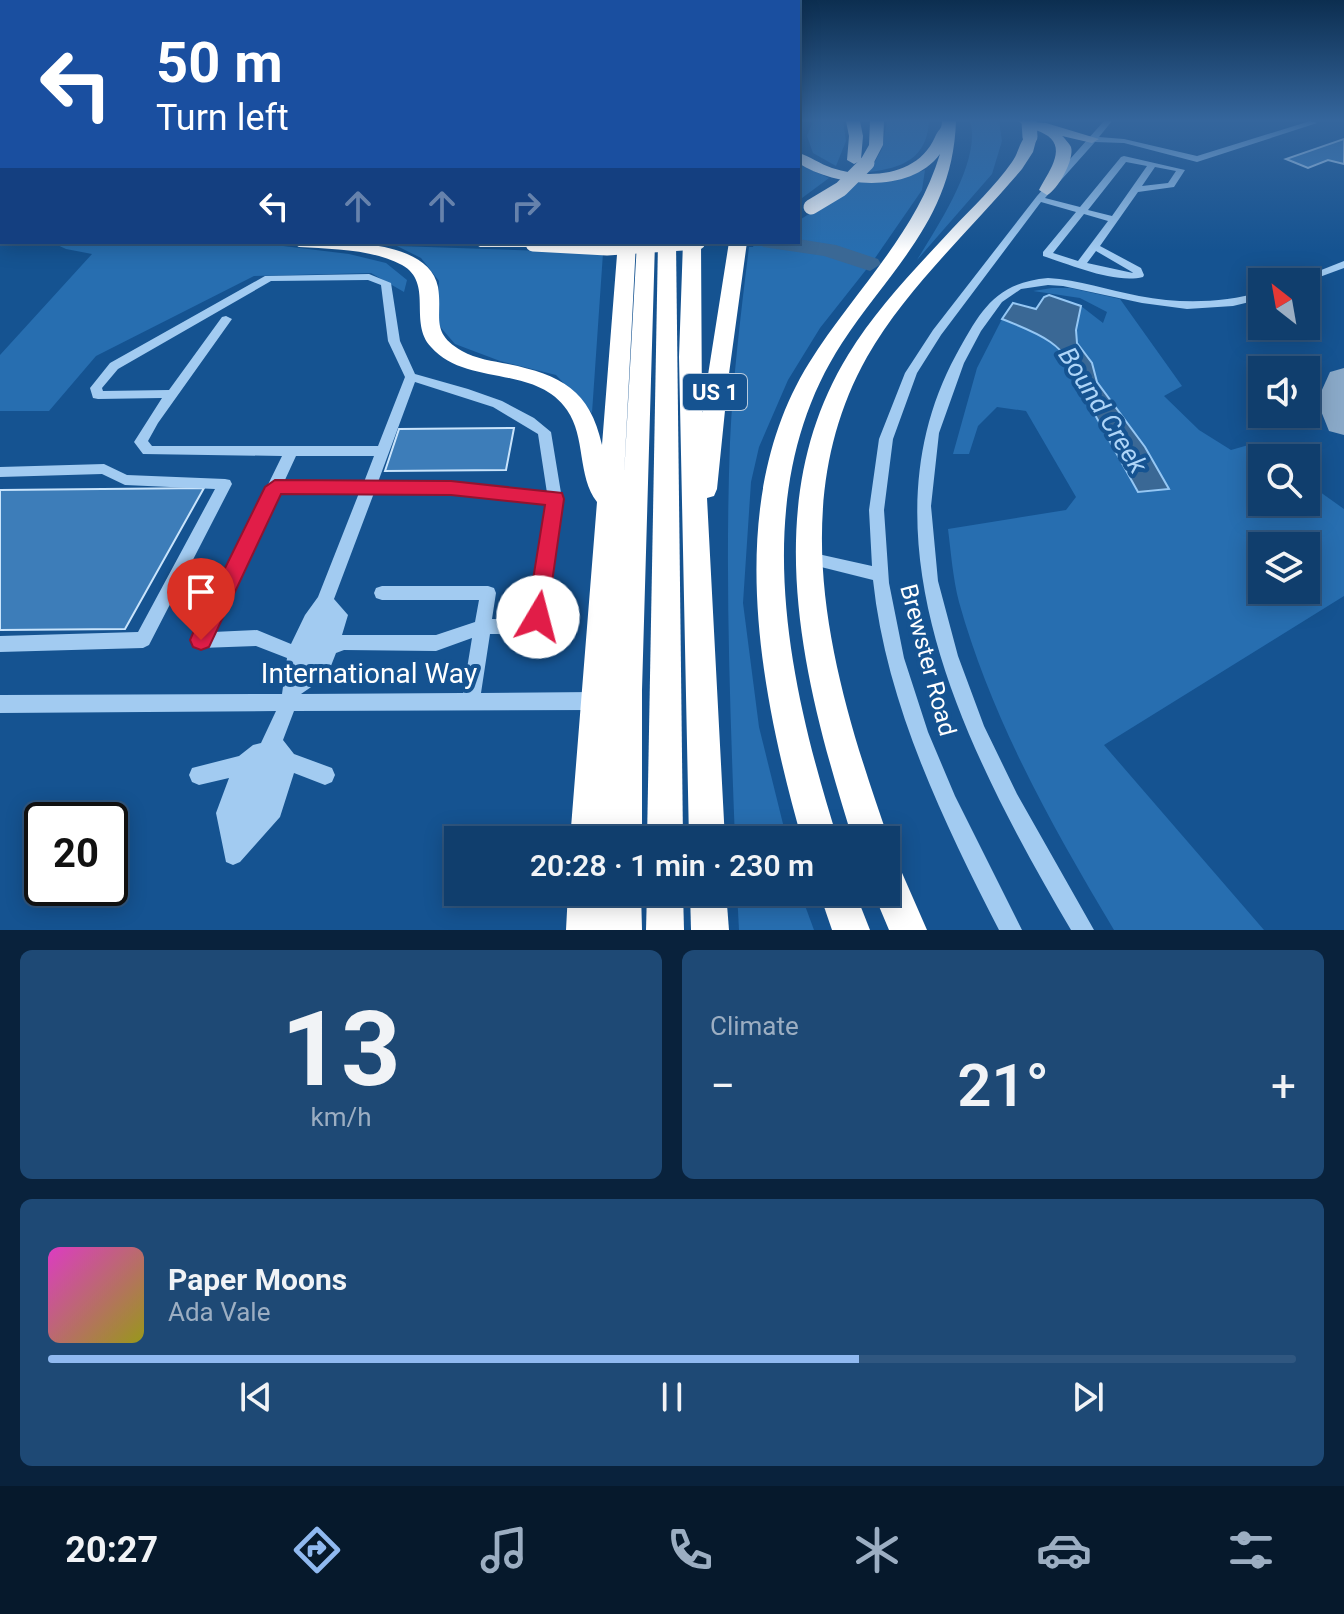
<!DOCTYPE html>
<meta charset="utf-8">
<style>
:root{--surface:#103e6d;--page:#1e4975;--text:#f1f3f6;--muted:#9caec2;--line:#305780;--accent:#90b9f0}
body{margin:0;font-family:Roboto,sans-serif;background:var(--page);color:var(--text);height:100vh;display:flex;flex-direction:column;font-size:30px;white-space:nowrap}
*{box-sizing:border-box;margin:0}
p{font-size:26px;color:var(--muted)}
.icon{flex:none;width:44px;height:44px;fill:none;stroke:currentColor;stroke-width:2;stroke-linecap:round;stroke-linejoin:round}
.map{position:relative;height:930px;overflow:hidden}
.side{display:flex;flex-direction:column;gap:20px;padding:20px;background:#09223c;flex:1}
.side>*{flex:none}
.top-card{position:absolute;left:0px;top:0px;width:800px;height:244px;box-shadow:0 4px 20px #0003,0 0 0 2px var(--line);background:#1a4fa0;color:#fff;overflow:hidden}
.needle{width:52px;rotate:329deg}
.tools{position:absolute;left:1248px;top:268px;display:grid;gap:16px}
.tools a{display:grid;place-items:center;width:72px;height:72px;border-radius:0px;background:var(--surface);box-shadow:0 4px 20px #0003,0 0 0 2px var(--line);font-size:40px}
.speed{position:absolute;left:24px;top:802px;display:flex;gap:16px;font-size:40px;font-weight:700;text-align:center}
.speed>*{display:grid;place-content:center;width:104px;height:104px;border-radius:50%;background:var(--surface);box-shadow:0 4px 20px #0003,0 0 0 2px var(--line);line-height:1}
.speed .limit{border:4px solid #111;border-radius:12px;background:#fff;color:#111}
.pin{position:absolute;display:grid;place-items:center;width:68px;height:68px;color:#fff;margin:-82px -34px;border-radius:50% 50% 50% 0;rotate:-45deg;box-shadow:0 0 8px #0007}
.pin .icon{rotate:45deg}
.me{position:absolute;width:88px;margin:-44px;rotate:8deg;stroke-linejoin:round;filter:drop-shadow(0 0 6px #0008)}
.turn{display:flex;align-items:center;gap:28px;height:168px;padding:0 24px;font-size:36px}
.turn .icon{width:104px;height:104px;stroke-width:2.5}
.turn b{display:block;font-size:56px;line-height:68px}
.lanes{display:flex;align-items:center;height:76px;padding:0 24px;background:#0003;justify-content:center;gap:40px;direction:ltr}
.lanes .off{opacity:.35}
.big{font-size:60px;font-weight:600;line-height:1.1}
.side .tile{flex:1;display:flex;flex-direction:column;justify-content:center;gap:12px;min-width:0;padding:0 28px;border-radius:12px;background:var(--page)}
.side .dial{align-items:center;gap:0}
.dial b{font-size:104px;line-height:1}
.song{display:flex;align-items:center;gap:24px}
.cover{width:96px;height:96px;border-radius:12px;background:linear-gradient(135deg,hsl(310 70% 55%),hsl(60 70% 35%))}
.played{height:8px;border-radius:4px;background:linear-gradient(90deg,var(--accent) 65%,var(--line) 65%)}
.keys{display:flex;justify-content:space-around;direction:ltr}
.heat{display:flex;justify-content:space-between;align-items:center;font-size:44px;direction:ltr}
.side .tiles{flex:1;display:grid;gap:20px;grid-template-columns:1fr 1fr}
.tile:last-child{grid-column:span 2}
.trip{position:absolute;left:444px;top:826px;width:456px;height:80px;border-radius:0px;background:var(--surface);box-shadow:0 4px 20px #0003,0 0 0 2px var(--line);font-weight:600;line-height:80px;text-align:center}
.menu{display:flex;height:128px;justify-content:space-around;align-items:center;background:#06192c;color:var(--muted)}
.menu .icon{width:56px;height:56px}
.menu .current{color:var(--accent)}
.menu b{font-size:36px;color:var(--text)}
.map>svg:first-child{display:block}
.green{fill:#276eb0;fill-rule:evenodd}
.water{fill:#3a6895;stroke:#95c7f4;stroke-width:2}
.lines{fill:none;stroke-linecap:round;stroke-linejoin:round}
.river{fill:#3a6895;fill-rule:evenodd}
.taxiway{fill:#8aa9c8;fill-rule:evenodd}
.building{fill:#3d7db9;stroke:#c9e4fc;stroke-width:2}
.minor{fill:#a2cbf1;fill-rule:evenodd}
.highway{fill:#fff;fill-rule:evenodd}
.highway-bridge{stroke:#fff;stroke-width:15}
.route{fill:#e11d48;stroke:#92132f;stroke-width:2}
.labels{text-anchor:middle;stroke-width:8;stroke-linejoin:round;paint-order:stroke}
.shield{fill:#155391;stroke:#b9cbde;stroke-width:2}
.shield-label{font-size:22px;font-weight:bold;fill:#fff}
.street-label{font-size:24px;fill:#fff;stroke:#155391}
.water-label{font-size:26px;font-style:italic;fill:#aed5f8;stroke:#155391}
.near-street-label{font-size:28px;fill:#fff;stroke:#155391}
</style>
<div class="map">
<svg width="1344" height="930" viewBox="0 0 1344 930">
<rect width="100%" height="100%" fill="#155391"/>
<g class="green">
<path d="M813 121H843L846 141 836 166 813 153 807 136Z"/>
<path d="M887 121H929C927 159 902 168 869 172L882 149Z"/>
<path d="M970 121H999L1002 141 992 174 917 260C937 227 982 160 970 121Z"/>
<path d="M798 164 829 178 798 201Z"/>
<path d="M925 170 922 190 873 261 820 328 788 380 759 447 751 482 743 603 759 727 787 840H735C730 707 725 575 730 442 733 377 741 312 749 247H753L755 242H798V221L859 182 908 176Z"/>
<path d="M51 242 275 245 349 254 386 263 407 280 404 292 371 273 254 276 96 356 49 411H0V355L92 254 66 249Z"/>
<path d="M397 246 603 253 592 413 556 375 500 361 455 344 436 322 439 281 421 258Z"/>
<path d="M1052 288H1070L1120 299 1182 386 1164 396 1199 430 1231 450 1252 444 1272 458H1262V502H1306V482L1344 509V596L1104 745 1264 930H1114C1052 826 992 720 959 602 953 579 951 553 948 529L1066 510 1076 497 1026 411 997 407 978 426 969 454H953L977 368 1002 319C1030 330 1055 338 1071 366 1081 383 1086 404 1098 421 1114 445 1147 469 1169 489L1145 447 1097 382 1092 363 1077 343 1076 330 1081 306 1103 323 1107 312 1080 298 1033 291ZM1262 546H1306V590H1262Z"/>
<path d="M737 892H800L814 930H739Z"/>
</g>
<path class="water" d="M1049 295 1081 306 1076 330 1077 343 1092 363 1097 382 1145 447 1169 489 1138 492 1075 379C1069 343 1032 331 1002 319L1013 303 1036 309 1044 297Z"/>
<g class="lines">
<path class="river" d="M798 239 836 245 878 259 881 264 870 271 824 256 763 247 760 242H798Z"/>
<path class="taxiway" d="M1344 368V435L1329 431 1317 401 1330 372Z"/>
</g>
<g class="building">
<path d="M1344 139V164L1328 160 1308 168 1286 159Z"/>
<path d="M514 428 506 470 385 471 399 429Z"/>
<path d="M204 488 125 629 0 630V490Z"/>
</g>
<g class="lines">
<g class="minor">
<path d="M1104 121H1112L1099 137 1124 139 1197 156 1310 121 1317 123 1197 162 1124 143 1095 142 1045 198 1080 207 1121 157 1124 156 1185 170 1174 187 1138 192 1100 246 1141 268 1144 275 1143 277C1115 284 1071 265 1043 256V252L1076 212 1041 202 941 335 917 373 893 439 884 510 889 583 904 658 928 732 955 796 1022 930H999C943 821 886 703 873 580L809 564 803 563 801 558 803 553 809 552 872 566 869 510 879 439 905 373 933 330 1037 196ZM1126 162 1147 166 1112 216 1088 210ZM1155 167 1176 171 1168 183 1142 186ZM1084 214 1108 221 1078 261 1053 253ZM1096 251 1132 272 1133 273 1087 263Z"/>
<path d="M1344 261V268L1306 282H1291Z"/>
<path d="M369 274 391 283 400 341 415 374 468 389 502 401 534 418 551 432 562 499 546 617C534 637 511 634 490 634L481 693 595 692 601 695 604 701 601 707 595 710 294 711 283 740 294 754 332 768 335 775 332 782 325 785 294 773 280 817 240 862 233 865 226 862 216 813 229 778 199 785 192 782 189 775 192 768 239 756 253 745 261 743 276 711 0 713V695L282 694 287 658 256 646 201 648 195 645 192 640 282 456 143 454 134 442 162 398 98 399 93 398 90 388 110 363 265 276ZM368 280 381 285 388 341 405 377 378 446H152L148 441 158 423 232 319 226 316 222 317 169 390 103 391 102 388 118 369 271 281ZM415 382 493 407 538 434 547 493 451 483 378 482ZM296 456H374L364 482H284ZM279 492 359 493 318 597 305 615 291 644 257 630 213 632ZM374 493H451L547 504 530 613 522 619H492L496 593 494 588 488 586H382L376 588 374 593 376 598 382 600H479L475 622 436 635H342L348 615 334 599ZM472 638 463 693 301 694 327 676 336 653 344 650 436 651Z"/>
<path d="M1048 278C1079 280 1108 290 1139 296 1181 304 1221 303 1262 292V299L1233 306 1187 309 1142 303 1063 286 1048 285 1021 289 1002 302 981 331 964 363 939 433 931 506 938 581 958 656 984 726 1017 794 1094 930H1071C975 766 854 543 956 355 980 312 994 283 1048 278Z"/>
<path d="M104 464 127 475 225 479 230 480 232 484 149 645 143 648 0 652V636L138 632 215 489 125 485 102 474 0 477V467Z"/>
</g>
<g class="highway">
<path d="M846 121H860L863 136 861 159 869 145 870 121H884L883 145 872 166H862L860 161 854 164 847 160 849 136Z"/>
<path d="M942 121H956C953 218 892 267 842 343 745 492 788 682 838 840H802C760 692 722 503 809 363 853 292 915 236 940 154 910 195 836 187 798 163V153C810 156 820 164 832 168 869 180 918 176 935 137 938 129 942 130 942 121Z"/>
<path d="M1018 121 1046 123 1099 139 1092 143 1062 136C1063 136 1071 146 1071 147 1075 159 1057 191 1047 195L1039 190C1047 174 1067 150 1048 136 1039 130 1027 128 1018 121Z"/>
<path d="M1030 133 1037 137 1033 152 1022 169C971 230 907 287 867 357 781 510 835 686 889 840L886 847V840H853C804 684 756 505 848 355 876 309 915 269 952 229 972 208 995 186 1012 162 1019 153 1020 137 1030 133Z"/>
<rect x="0" y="138" width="2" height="8"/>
<rect x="0" y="198" width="2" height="10"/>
<rect x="0" y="229" width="2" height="10"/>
<path d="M290 242C329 242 428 236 438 287 443 317 429 332 462 351 476 359 493 361 508 364 561 375 590 390 602 445L618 242H636L624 476 637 242H655L642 690V840H606L608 799 606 840H570L597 502C577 476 586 437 567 410 535 364 466 387 431 347 408 322 434 283 402 265 372 249 332 249 299 247Z"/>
<path d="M471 242H561L552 247H480Z"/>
<path d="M658 242H676L683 840H647Z"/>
<path d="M683 242H701L702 413 729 242H747L728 381 717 489 714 496 707 498 725 840H689L679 357Z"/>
<path d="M886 861 899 866 927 930H889L873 892H886Z"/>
<path d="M568 892H604V897L605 892H641L642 930H566Z"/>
<path d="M647 892H683L684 930H646Z"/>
<path d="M690 892H726L729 930H691Z"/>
<path d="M819 892H855L870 930H832Z"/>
</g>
<g class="highway-bridge">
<path d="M1029 121 1030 137"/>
<path d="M811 207 841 189 867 163"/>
<path d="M533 244 607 248 698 242"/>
</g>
</g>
<linearGradient id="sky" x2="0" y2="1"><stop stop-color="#0c2e50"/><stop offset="0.48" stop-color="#35669d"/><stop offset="1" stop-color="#35669d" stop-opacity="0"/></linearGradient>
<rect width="1344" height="251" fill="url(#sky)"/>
<path class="route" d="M275 480 451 481 562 493 564 499 546 624 538 627 530 624 527 617 545 505 451 495 281 494 209 647 201 650 193 647 190 640 193 633 265 487Z"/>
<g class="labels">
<rect class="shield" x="683" y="374" width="64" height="36" rx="6"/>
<g class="shield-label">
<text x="715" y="400">US 1</text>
</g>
<g class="street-label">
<text transform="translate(928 660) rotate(75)" y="8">Brewster Road</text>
</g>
<g class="water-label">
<text transform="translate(1103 410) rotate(58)" y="9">Bound Creek</text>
</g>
<g class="near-street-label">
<text x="369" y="683">International Way</text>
</g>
</g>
</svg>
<div class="tools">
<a><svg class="needle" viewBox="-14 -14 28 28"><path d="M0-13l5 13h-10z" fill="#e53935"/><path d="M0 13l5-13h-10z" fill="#9caec2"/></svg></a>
<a><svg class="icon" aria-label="sound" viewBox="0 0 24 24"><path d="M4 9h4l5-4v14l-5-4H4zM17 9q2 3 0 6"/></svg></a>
<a><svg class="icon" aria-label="search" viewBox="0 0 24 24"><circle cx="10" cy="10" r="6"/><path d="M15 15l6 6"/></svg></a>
<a><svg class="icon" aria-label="layers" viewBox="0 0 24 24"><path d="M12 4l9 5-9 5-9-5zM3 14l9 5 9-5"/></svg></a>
</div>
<div class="speed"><div class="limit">20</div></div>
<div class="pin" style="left:201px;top:640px;background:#d93025"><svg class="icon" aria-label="arrive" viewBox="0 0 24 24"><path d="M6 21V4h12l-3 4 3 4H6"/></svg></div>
<svg class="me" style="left:538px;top:617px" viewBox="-20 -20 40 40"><circle r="19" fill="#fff"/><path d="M0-13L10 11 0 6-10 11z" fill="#e11d48"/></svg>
<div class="trip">20:28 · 1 min · 230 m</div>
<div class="top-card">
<div class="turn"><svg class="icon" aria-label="left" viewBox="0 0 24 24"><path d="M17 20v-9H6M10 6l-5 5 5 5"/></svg><div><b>50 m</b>Turn left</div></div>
<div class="lanes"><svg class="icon" aria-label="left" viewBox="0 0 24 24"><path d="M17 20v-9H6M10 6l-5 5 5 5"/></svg><svg class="icon off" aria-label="ahead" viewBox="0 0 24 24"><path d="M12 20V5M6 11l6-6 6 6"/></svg><svg class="icon off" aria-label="ahead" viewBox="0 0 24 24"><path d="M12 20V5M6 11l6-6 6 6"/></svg><svg class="icon off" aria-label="right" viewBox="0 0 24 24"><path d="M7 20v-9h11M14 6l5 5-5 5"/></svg></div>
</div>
</div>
<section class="side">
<div class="tiles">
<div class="tile dial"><b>13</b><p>km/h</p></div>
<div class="tile"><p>Climate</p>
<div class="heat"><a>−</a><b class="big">21°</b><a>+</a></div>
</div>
<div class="tile">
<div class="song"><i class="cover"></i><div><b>Paper Moons</b><p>Ada Vale</p></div></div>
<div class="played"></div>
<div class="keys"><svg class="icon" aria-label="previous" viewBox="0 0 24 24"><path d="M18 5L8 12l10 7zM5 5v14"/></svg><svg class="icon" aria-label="pause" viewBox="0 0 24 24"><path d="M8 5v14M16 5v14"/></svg><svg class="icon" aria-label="next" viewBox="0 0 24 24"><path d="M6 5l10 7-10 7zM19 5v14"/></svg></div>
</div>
</div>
</section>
<nav class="menu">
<b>20:27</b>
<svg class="icon current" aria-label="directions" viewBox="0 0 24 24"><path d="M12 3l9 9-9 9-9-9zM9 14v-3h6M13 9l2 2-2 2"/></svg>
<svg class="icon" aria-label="music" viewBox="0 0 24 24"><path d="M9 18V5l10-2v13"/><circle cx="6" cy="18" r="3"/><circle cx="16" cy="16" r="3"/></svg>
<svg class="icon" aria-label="phone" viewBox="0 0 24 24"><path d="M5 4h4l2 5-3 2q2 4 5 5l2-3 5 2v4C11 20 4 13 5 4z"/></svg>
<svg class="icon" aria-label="climate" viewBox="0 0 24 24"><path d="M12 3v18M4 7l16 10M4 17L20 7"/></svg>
<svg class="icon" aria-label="car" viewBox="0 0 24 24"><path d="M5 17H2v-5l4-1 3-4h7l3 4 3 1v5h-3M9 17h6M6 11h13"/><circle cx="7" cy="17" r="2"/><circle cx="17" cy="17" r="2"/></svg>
<svg class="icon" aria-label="filters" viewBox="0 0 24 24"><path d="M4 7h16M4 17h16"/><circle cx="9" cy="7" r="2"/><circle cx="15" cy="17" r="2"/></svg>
</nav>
